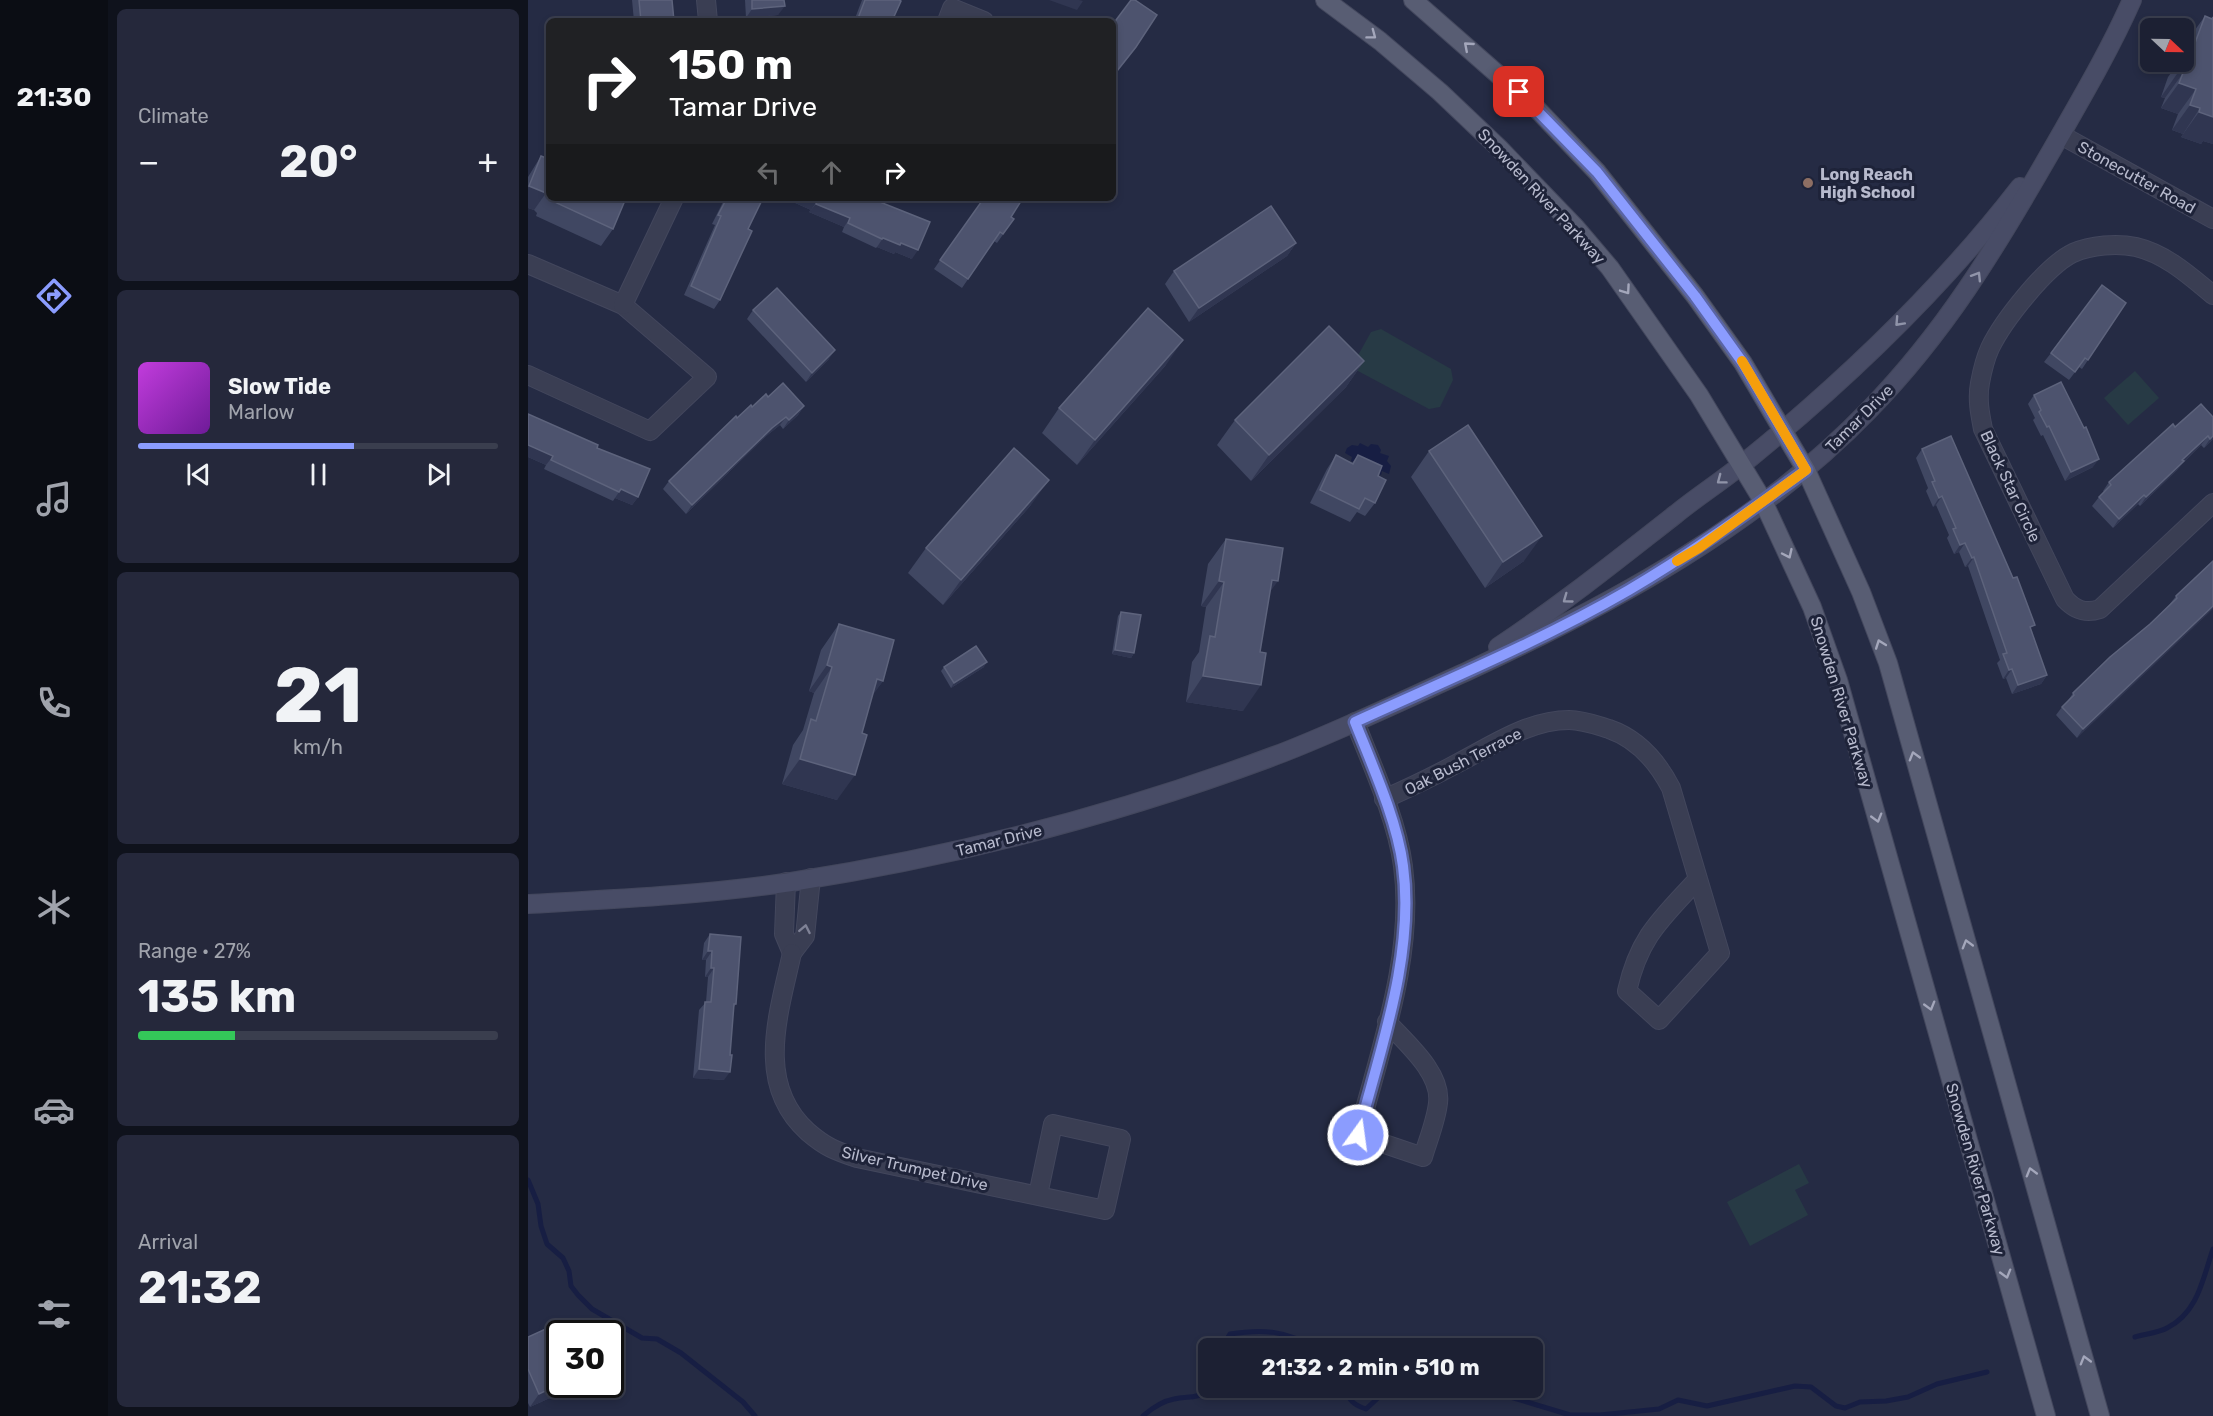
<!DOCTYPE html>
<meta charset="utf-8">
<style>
:root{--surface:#1c2033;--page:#25283b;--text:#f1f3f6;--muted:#a0a3ac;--line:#3a3e4e;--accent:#8b9cfe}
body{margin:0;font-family:Rubik,sans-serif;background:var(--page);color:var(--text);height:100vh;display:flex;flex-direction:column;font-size:22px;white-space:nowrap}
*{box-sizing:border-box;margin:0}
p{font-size:20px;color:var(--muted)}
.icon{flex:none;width:33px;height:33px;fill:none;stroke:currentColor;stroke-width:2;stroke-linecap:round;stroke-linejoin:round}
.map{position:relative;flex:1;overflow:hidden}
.drawer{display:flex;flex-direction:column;gap:9px;padding:9px;background:#0f121c;width:420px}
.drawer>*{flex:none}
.top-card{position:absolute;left:18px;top:18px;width:570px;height:183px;border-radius:9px;box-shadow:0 3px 9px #0003,0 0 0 2px var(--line);background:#202124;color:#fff;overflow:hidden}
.needle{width:39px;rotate:112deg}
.buttons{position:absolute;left:1612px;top:18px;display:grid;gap:12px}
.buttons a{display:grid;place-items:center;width:54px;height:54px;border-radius:9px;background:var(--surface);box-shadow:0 3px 9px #0003,0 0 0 2px var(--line);font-size:30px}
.speed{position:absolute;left:18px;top:1320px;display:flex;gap:12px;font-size:30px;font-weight:700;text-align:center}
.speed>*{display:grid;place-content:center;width:78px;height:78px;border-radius:50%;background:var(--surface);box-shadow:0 3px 9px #0003,0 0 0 2px var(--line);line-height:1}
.speed .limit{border:3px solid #111;border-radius:9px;background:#fff;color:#111}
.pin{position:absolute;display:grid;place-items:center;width:51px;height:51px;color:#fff;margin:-26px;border-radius:12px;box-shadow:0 3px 9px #0006}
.me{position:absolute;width:66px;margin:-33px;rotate:14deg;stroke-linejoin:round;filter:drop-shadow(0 0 4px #0008)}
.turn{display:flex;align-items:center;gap:21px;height:126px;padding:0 24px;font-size:27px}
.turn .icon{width:78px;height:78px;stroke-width:2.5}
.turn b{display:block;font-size:42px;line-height:51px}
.lanes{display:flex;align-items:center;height:57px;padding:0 24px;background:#0003;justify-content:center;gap:30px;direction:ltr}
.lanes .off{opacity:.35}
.big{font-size:45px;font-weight:700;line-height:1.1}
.drawer .card{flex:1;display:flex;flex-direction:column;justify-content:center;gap:9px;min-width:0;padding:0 21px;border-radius:9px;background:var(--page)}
.drawer .dial{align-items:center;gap:0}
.dial b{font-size:78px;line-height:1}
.song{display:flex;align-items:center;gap:18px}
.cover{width:72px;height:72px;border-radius:9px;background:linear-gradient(135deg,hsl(290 70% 55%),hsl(280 70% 35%))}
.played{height:6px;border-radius:3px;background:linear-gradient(90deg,var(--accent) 60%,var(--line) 60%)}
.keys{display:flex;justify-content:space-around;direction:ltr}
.heat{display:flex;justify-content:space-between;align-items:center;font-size:33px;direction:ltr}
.charge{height:9px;border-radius:4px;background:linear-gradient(90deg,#34c759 27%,var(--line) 0)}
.trip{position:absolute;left:670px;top:1338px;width:345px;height:60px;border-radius:9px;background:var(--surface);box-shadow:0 3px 9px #0003,0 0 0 2px var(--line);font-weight:700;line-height:60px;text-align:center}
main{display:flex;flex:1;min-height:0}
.menu{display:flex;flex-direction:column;width:108px;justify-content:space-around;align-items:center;background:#0b0d14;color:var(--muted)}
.menu .icon{width:42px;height:42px}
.menu .on{color:var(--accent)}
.menu b{font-size:27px;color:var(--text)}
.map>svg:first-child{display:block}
.green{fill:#273a45}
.water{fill:#171e43}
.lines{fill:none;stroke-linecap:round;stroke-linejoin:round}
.stream{stroke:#171e43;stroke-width:5}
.street-casing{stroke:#43475d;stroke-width:20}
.secondary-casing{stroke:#43475d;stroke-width:20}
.primary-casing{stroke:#43475d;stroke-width:20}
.street{stroke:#3a3e53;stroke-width:18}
.secondary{stroke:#484c66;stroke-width:18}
.primary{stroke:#585d73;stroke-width:18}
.wall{fill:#404762}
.shaded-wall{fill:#303651}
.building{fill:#4d536e;stroke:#5d637c;stroke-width:1.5}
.oneway{stroke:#a4a7bb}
.oneway2{stroke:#9094a9}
.oneway3{stroke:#7f8296}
.route-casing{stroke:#5a65a5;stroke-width:15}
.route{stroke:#8b9cfe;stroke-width:10}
.slow{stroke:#f59e0b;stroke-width:10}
.education-dot{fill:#8d6e63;stroke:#1e2339;stroke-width:2}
.labels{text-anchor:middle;stroke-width:6;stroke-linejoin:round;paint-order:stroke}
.poi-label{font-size:16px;font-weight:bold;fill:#b7bacd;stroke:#1e2339;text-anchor:start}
.street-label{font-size:16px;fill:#b7bacd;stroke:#1e2339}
</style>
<main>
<nav class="menu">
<b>21:30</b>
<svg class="icon on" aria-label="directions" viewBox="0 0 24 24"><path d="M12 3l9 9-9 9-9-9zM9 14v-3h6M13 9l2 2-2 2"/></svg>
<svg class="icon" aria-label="music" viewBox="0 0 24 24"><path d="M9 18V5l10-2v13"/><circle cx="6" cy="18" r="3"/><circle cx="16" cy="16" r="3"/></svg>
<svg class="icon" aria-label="phone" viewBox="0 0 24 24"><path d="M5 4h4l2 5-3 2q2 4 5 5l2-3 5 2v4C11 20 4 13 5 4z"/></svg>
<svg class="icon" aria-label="climate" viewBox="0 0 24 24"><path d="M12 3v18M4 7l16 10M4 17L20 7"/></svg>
<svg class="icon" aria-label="car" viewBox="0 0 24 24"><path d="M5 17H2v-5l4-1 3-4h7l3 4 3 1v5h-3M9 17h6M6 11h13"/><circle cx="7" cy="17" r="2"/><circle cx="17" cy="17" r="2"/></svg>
<svg class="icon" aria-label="filters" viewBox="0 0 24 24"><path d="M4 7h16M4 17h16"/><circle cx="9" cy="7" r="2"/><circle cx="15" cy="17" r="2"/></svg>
</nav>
<section class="drawer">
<div class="card"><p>Climate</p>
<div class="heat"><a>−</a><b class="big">20°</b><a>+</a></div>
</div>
<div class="card">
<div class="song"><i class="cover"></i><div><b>Slow Tide</b><p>Marlow</p></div></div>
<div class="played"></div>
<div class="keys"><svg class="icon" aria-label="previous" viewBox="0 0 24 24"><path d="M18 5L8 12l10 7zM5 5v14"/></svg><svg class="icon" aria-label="pause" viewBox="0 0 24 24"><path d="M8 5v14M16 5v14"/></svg><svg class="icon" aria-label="next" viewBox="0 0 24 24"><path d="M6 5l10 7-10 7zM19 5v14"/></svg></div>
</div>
<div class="card dial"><b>21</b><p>km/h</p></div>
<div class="card"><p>Range · 27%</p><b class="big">135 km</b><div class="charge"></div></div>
<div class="card"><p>Arrival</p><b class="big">21:32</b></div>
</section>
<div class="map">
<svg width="1685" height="1416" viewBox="0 0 1685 1416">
<rect width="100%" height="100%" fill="#252b44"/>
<g class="green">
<path d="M853 329 923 369 925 380 912 407 901 409 830 371 828 359 843 332Z"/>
<path d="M1607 371 1631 398 1600 425 1576 398Z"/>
<path d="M1271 1164 1281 1183 1267 1190 1280 1215 1222 1246 1199 1202Z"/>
</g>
<path class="water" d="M832 443 840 447 843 444 850 445 853 450 852 453 861 456 859 461 863 466 861 474 854 471 853 475 823 461 824 457 817 453 819 448 824 445 830 446Z"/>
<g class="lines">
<g class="stream">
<path d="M0 1180 10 1204 13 1226 19 1244 35 1258 41 1271 43 1286 50 1295 64 1309 114 1338 129 1339 153 1353 215 1402 227 1416"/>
<path d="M1607 1337C1617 1334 1630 1333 1639 1328 1670 1313 1675 1278 1685 1249"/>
<path d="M693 1348 702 1334C733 1329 759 1330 785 1348"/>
<path d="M817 1388C820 1400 826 1405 838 1409L851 1397 869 1388"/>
<path d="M898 1388 908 1390 979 1396 1042 1415H1072L1131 1409 1150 1400 1179 1406 1267 1386 1283 1387 1308 1406 1317 1408 1332 1402 1358 1401 1380 1397 1409 1384 1459 1372"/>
<path d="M615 1416C623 1409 635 1401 646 1399 659 1396 667 1399 680 1392L682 1388"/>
</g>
<g class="street-casing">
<g id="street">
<path d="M178 0 180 21"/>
<path d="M419 21 424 8 456 21"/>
<path d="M1533 135 1685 219"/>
<path d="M0 264 95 305 179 377 122 431 0 375"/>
<path d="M1685 295C1662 276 1638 254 1608 247 1589 243 1563 245 1545 253 1518 266 1475 321 1462 348 1457 359 1454 372 1452 383 1449 399 1452 414 1455 429L1537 599C1547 610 1557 614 1572 609L1685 503"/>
<path d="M95 305 146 198"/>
<path d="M827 722C844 765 869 820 875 866 887 955 852 1049 830 1135L895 1157C900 1140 908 1121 910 1103 914 1073 878 1043 859 1022"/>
<path d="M856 799C881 788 906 776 930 763 965 745 1001 720 1041 720 1055 720 1068 725 1081 729 1110 739 1129 761 1143 788L1192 953 1131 1020 1099 991C1111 937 1133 919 1169 880"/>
<path d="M258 882 256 934 264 953 277 936 283 878"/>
<path d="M264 953C251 1013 226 1084 280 1132 287 1138 295 1144 303 1148 311 1152 320 1155 329 1158L577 1210 593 1139 525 1124 510 1195"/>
</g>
</g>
<g class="secondary-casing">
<g id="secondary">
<path d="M970 647C1032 606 1089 560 1148 514 1170 496 1194 481 1217 462 1317 381 1413 289 1492 187"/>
<path d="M0 904C87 899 176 895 263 882 431 856 595 813 754 753 818 728 880 698 942 670 1086 603 1230 525 1341 410 1417 332 1467 249 1521 155 1550 104 1580 54 1604 0"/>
</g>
</g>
<g class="primary-casing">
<g id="primary">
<path d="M797 0 852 41 912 92 971 148 1048 228 1082 268 1171 395 1235 501 1284 607 1310 680 1518 1416"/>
<path d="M885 0 1007 107 1069 172 1167 296 1215 363 1278 470 1333 592 1360 663 1572 1416"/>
</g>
</g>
<use href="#street" class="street"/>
<use href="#secondary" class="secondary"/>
<use href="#primary" class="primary"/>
</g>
<g class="wall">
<path d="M104 0H144L146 21H106Z"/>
<path d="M217 0H256L250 15 218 18Z"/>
<path d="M334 0H371L364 21H326Z"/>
<path d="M1677 16 1683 18 1685 17V144L1675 141 1673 144 1653 137 1655 134 1644 130 1650 114 1633 108 1637 98 1633 97 1640 77 1651 62H1656V50L1659 41Z"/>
<path d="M13 156 85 229 73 246 8 216 9 213 6 210 0 208V177Z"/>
<path d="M197 198H237L231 205 220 229 192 300 186 309 156 295 187 225 184 224Z"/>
<path d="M267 198H342L384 259 367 252 366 254 349 247 348 248 314 232 316 227 281 212 283 210 265 202Z"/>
<path d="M456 198 486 219 469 243 466 241 434 288 406 269Z"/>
<path d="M768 243 759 256 661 322 637 284 646 271Z"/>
<path d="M1598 303 1554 369 1551 367 1541 380 1516 362 1523 353Z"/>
<path d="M225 310 301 359 278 382 219 319Z"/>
<path d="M836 361 818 387 723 481 689 445 707 420Z"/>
<path d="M638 365 549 465 514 433 531 408Z"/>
<path d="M1506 395 1565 467 1537 481 1515 435 1513 436 1505 420 1507 418 1500 404Z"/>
<path d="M240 397 276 406 270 415 255 429 252 425 237 437 158 514 135 489 141 481 224 407Z"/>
<path d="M0 414 69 448 110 497 104 505 87 498 85 501 16 469 18 465 0 457Z"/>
<path d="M1685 417V439L1676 448 1673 445 1655 463 1649 470 1612 506 1610 504 1585 528 1564 506 1571 497 1576 492 1575 491 1581 482 1647 427Z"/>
<path d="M1394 449 1503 630 1519 675 1513 684 1484 694 1478 678 1475 679 1469 663 1472 660 1440 566 1437 567 1431 552 1426 554 1419 538 1421 535 1408 505 1405 507 1398 491 1400 488 1388 458Z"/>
<path d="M901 451 996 561 957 588 883 477Z"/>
<path d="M808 455 824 463 830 455 850 476 847 503 837 516 829 512 822 522 782 503 799 469Z"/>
<path d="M503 505 415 605 380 573 398 548Z"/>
<path d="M698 539 742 593 715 711 658 702 664 662 671 652 678 607 673 606 680 564Z"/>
<path d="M1685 561 1549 738 1528 715 1534 707 1539 702 1545 693 1622 624 1641 605 1648 596Z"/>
<path d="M593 612 606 653 603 658 584 654 590 616Z"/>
<path d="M311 624 355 681 344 695 334 733 309 800 254 784 265 745 275 730 286 693 281 691 293 650Z"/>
<path d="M416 667H456L423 688 413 671Z"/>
<path d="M182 934 208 1004 206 1007 196 1080 165 1078 171 1010 178 1002 180 977H177L178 960H174L176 943Z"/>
<path d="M0 1337 32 1384H40L35 1392 2 1407 0 1403Z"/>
</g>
<g class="shaded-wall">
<path d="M521 0H551L555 1 549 10Z"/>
<path d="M257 6 250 15 218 18 224 9Z"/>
<path d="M1651 71 1655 73 1637 98 1633 97Z"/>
<path d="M1651 83 1668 89 1650 114 1633 108Z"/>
<path d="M1662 105 1672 108 1655 134 1644 130Z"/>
<path d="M1671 112 1685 117V144L1675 141 1673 144 1653 137Z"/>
<path d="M1 186 18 193 6 210 0 208V188Z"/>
<path d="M268 198H282L289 201 283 210 265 202Z"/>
<path d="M288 204 322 218 316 227 281 212Z"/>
<path d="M355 238 373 243 390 250 384 259 367 252 366 254 349 247Z"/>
<path d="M768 243 759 256 661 322 671 308Z"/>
<path d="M655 340 638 365 549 465 567 440Z"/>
<path d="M307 350 301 359 278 382 284 373Z"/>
<path d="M836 361 818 387 723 481 741 455Z"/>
<path d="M276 406 270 415 255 429 261 420Z"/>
<path d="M258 417 252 425 237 437 158 514 164 505 244 428Z"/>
<path d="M1680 436 1673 445 1655 463 1649 470 1612 506 1618 497 1654 460Z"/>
<path d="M1685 436V439L1676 448 1682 439Z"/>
<path d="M0 445 25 456 18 465 0 457Z"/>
<path d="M1571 459 1565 467 1537 481 1543 472Z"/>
<path d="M521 480 503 505 415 605 433 580Z"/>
<path d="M93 489 110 497 104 505 87 498Z"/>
<path d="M1616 495 1610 504 1585 528 1591 519Z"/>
<path d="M1414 496 1408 505 1405 507 1411 498Z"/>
<path d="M1014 536 996 561 957 588 975 562Z"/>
<path d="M1437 543 1431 552 1426 554 1432 545Z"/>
<path d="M1446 557 1440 566 1437 567 1444 558Z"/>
<path d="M744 580 750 581 732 606Z"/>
<path d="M691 581 696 582 678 607 673 606Z"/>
<path d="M1685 606V609L1549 738 1555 729Z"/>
<path d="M587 650 606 653 603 658 584 654Z"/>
<path d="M459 662 456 667 423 688 426 683Z"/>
<path d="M299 665 304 667 286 693 281 691Z"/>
<path d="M1484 669 1478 678 1475 679 1481 670Z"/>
<path d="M1519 675 1513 684 1484 694 1490 685Z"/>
<path d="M675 676 733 685 715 711 658 702Z"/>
<path d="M349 679 355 681 337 706Z"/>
<path d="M272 759 327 775 309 800 254 784Z"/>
<path d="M180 951H184L178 960H174Z"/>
<path d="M183 968H186L180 977H177Z"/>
<path d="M171 1069 202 1072 196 1080 165 1078Z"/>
<path d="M32 1384H40L35 1392 2 1407 11 1394Z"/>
</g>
<g class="building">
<path d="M111 0H144L146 21H113Z"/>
<path d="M224 0H256L257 6 224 9Z"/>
<path d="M337 0H371L373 1 364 21H329Z"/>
<path d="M603 0H607L629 15 608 47 585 76V24Z"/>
<path d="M1677 16 1684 19 1685 17V117L1671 112 1672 108 1662 105 1668 89 1651 83 1655 73 1651 71 1654 62H1656V57L1658 51 1662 52 1665 43H1667Z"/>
<path d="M13 156 21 159V196L18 193 1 186Z"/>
<path d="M21 197V198H98L85 229 20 199Z"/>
<path d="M199 198H235L220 229 224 231 192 300 163 286 193 216 190 215Z"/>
<path d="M282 198H342L402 222 390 250 373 243 372 245 355 238 354 239 320 223 322 218 288 204 289 201Z"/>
<path d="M456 198H495L483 217 486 219 475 234 472 232 440 279 412 260Z"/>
<path d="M743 206 768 243 671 308 646 271Z"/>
<path d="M1574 285 1598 303 1560 360 1557 358 1547 372 1523 353Z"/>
<path d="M249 288 307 350 284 373 225 310Z"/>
<path d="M620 308 655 340 567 440 531 408Z"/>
<path d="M801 326 836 361 741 455 707 420Z"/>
<path d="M1533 382 1556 428 1558 427 1571 459 1543 472 1521 426 1519 427 1511 412 1513 410 1506 395Z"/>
<path d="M255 383 276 406 261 420 258 417 244 428 164 505 141 481 208 416 209 418 223 405 224 407 238 394 240 397Z"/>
<path d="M1673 404 1685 417V436L1682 439 1680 436 1654 460 1656 461 1618 497 1616 495 1591 519 1571 497 1583 485 1581 482 1645 424 1647 427Z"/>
<path d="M0 414 70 445 69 448 122 469 110 497 93 489 91 492 23 460 25 456 0 445Z"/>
<path d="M940 425 1014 536 975 562 901 451Z"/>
<path d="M1423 436 1485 578 1489 577 1507 625 1502 627 1519 675 1490 685 1484 669 1481 670 1475 654 1479 653 1446 557 1444 558 1437 543 1432 545 1425 529 1428 528 1414 496 1411 498 1404 482 1407 481 1394 449Z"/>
<path d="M486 448 521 480 433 580 398 548Z"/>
<path d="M808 455 825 464 830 455 854 466 850 476 858 480 847 503 837 498 831 509 792 490Z"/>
<path d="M698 539 755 548 750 581 744 580 732 652 738 653 733 685 675 676 682 636 687 637 696 582 691 581Z"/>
<path d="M1685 561V606L1555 729 1534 707 1546 695 1545 693 1582 657 1622 624 1649 598 1648 596Z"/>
<path d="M593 612 613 615 606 653 587 650Z"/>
<path d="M311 624 366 640 355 681 349 679 334 733 339 735 327 775 272 759 283 719 288 721 304 667 299 665Z"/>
<path d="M448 646 459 662 426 683 416 667Z"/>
<path d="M182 934 213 937 208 1004H206L202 1055H204L202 1072 171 1069 177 1002H183L186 968H183L184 951H180Z"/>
<path d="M22 1327 28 1340 32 1338V1384L11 1394 0 1369V1337Z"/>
</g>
<defs><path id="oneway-chevron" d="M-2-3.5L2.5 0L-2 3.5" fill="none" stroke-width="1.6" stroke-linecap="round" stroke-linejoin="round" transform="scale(1.5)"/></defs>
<g class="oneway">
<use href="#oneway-chevron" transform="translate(844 35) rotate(37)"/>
<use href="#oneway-chevron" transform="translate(940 46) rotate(-139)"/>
<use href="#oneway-chevron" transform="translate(1098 290) rotate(55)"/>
<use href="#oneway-chevron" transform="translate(1260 554) rotate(65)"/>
<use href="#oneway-chevron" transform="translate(1352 644) rotate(-110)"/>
<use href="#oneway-chevron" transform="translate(1386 756) rotate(-106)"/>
<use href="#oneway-chevron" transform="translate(1349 818) rotate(74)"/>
<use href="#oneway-chevron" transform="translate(1439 944) rotate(-106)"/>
<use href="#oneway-chevron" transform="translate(1402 1006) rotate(74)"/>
<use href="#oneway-chevron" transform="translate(1503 1172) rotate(-106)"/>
<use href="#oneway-chevron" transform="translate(1478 1274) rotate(74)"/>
<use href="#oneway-chevron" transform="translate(1557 1360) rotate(-106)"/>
</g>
<g class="oneway2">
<use href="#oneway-chevron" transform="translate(1449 276) rotate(-58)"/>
<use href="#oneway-chevron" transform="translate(1371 322) rotate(133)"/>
<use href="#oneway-chevron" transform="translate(1193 480) rotate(143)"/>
<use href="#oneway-chevron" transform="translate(1039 599) rotate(144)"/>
</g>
<use class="oneway3" href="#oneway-chevron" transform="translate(277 929) rotate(-79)"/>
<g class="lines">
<g class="route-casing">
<path id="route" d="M830 1135C852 1050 887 954 875 866 869 820 844 765 827 722 919 680 1013 641 1101 590 1163 554 1220 512 1278 470L1215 363 1167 296 1069 172 991 92"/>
</g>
<use href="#route" class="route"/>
<path class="slow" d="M1149 561 1171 548 1278 470 1214 361"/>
</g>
<circle class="education-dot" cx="1280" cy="183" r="6"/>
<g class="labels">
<g class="poi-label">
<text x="1292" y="180">Long Reach<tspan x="1292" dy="18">High School</tspan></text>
</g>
<g class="street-label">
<text transform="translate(1609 177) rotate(29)" y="6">Stonecutter Road</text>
<text transform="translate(1014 196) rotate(47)" y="6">Snowden River Parkway</text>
<text transform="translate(1331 418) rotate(-45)" y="6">Tamar Drive</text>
<text transform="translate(1483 486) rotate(65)" y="6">Black Star Circle</text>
<text transform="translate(1314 702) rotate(73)" y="6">Snowden River Parkway</text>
<text transform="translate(935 761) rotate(-27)" y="6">Oak Bush Terrace</text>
<text transform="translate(471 840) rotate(-14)" y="6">Tamar Drive</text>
<text transform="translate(387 1168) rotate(13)" y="6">Silver Trumpet Drive</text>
<text transform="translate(1448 1169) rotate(74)" y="6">Snowden River Parkway</text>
</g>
</g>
</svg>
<div class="buttons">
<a><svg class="needle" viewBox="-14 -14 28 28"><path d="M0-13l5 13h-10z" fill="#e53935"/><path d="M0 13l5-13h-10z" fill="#a0a3ac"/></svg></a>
</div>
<div class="speed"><div class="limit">30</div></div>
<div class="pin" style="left:991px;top:92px;background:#d93025"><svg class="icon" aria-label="arrive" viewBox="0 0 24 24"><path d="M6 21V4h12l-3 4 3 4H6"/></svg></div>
<svg class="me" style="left:830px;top:1135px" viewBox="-20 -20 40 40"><circle r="17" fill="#8b9cfe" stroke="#fff" stroke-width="3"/><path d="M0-11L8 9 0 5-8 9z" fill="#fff"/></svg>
<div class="trip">21:32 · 2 min · 510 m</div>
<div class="top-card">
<div class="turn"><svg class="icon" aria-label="right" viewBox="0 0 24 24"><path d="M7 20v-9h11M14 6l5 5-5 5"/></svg><div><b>150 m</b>Tamar Drive</div></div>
<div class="lanes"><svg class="icon off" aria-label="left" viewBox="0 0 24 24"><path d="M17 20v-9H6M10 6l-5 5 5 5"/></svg><svg class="icon off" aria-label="ahead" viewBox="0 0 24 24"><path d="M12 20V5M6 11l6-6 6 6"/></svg><svg class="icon" aria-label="right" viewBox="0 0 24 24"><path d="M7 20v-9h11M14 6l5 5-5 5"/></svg></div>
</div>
</div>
</main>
